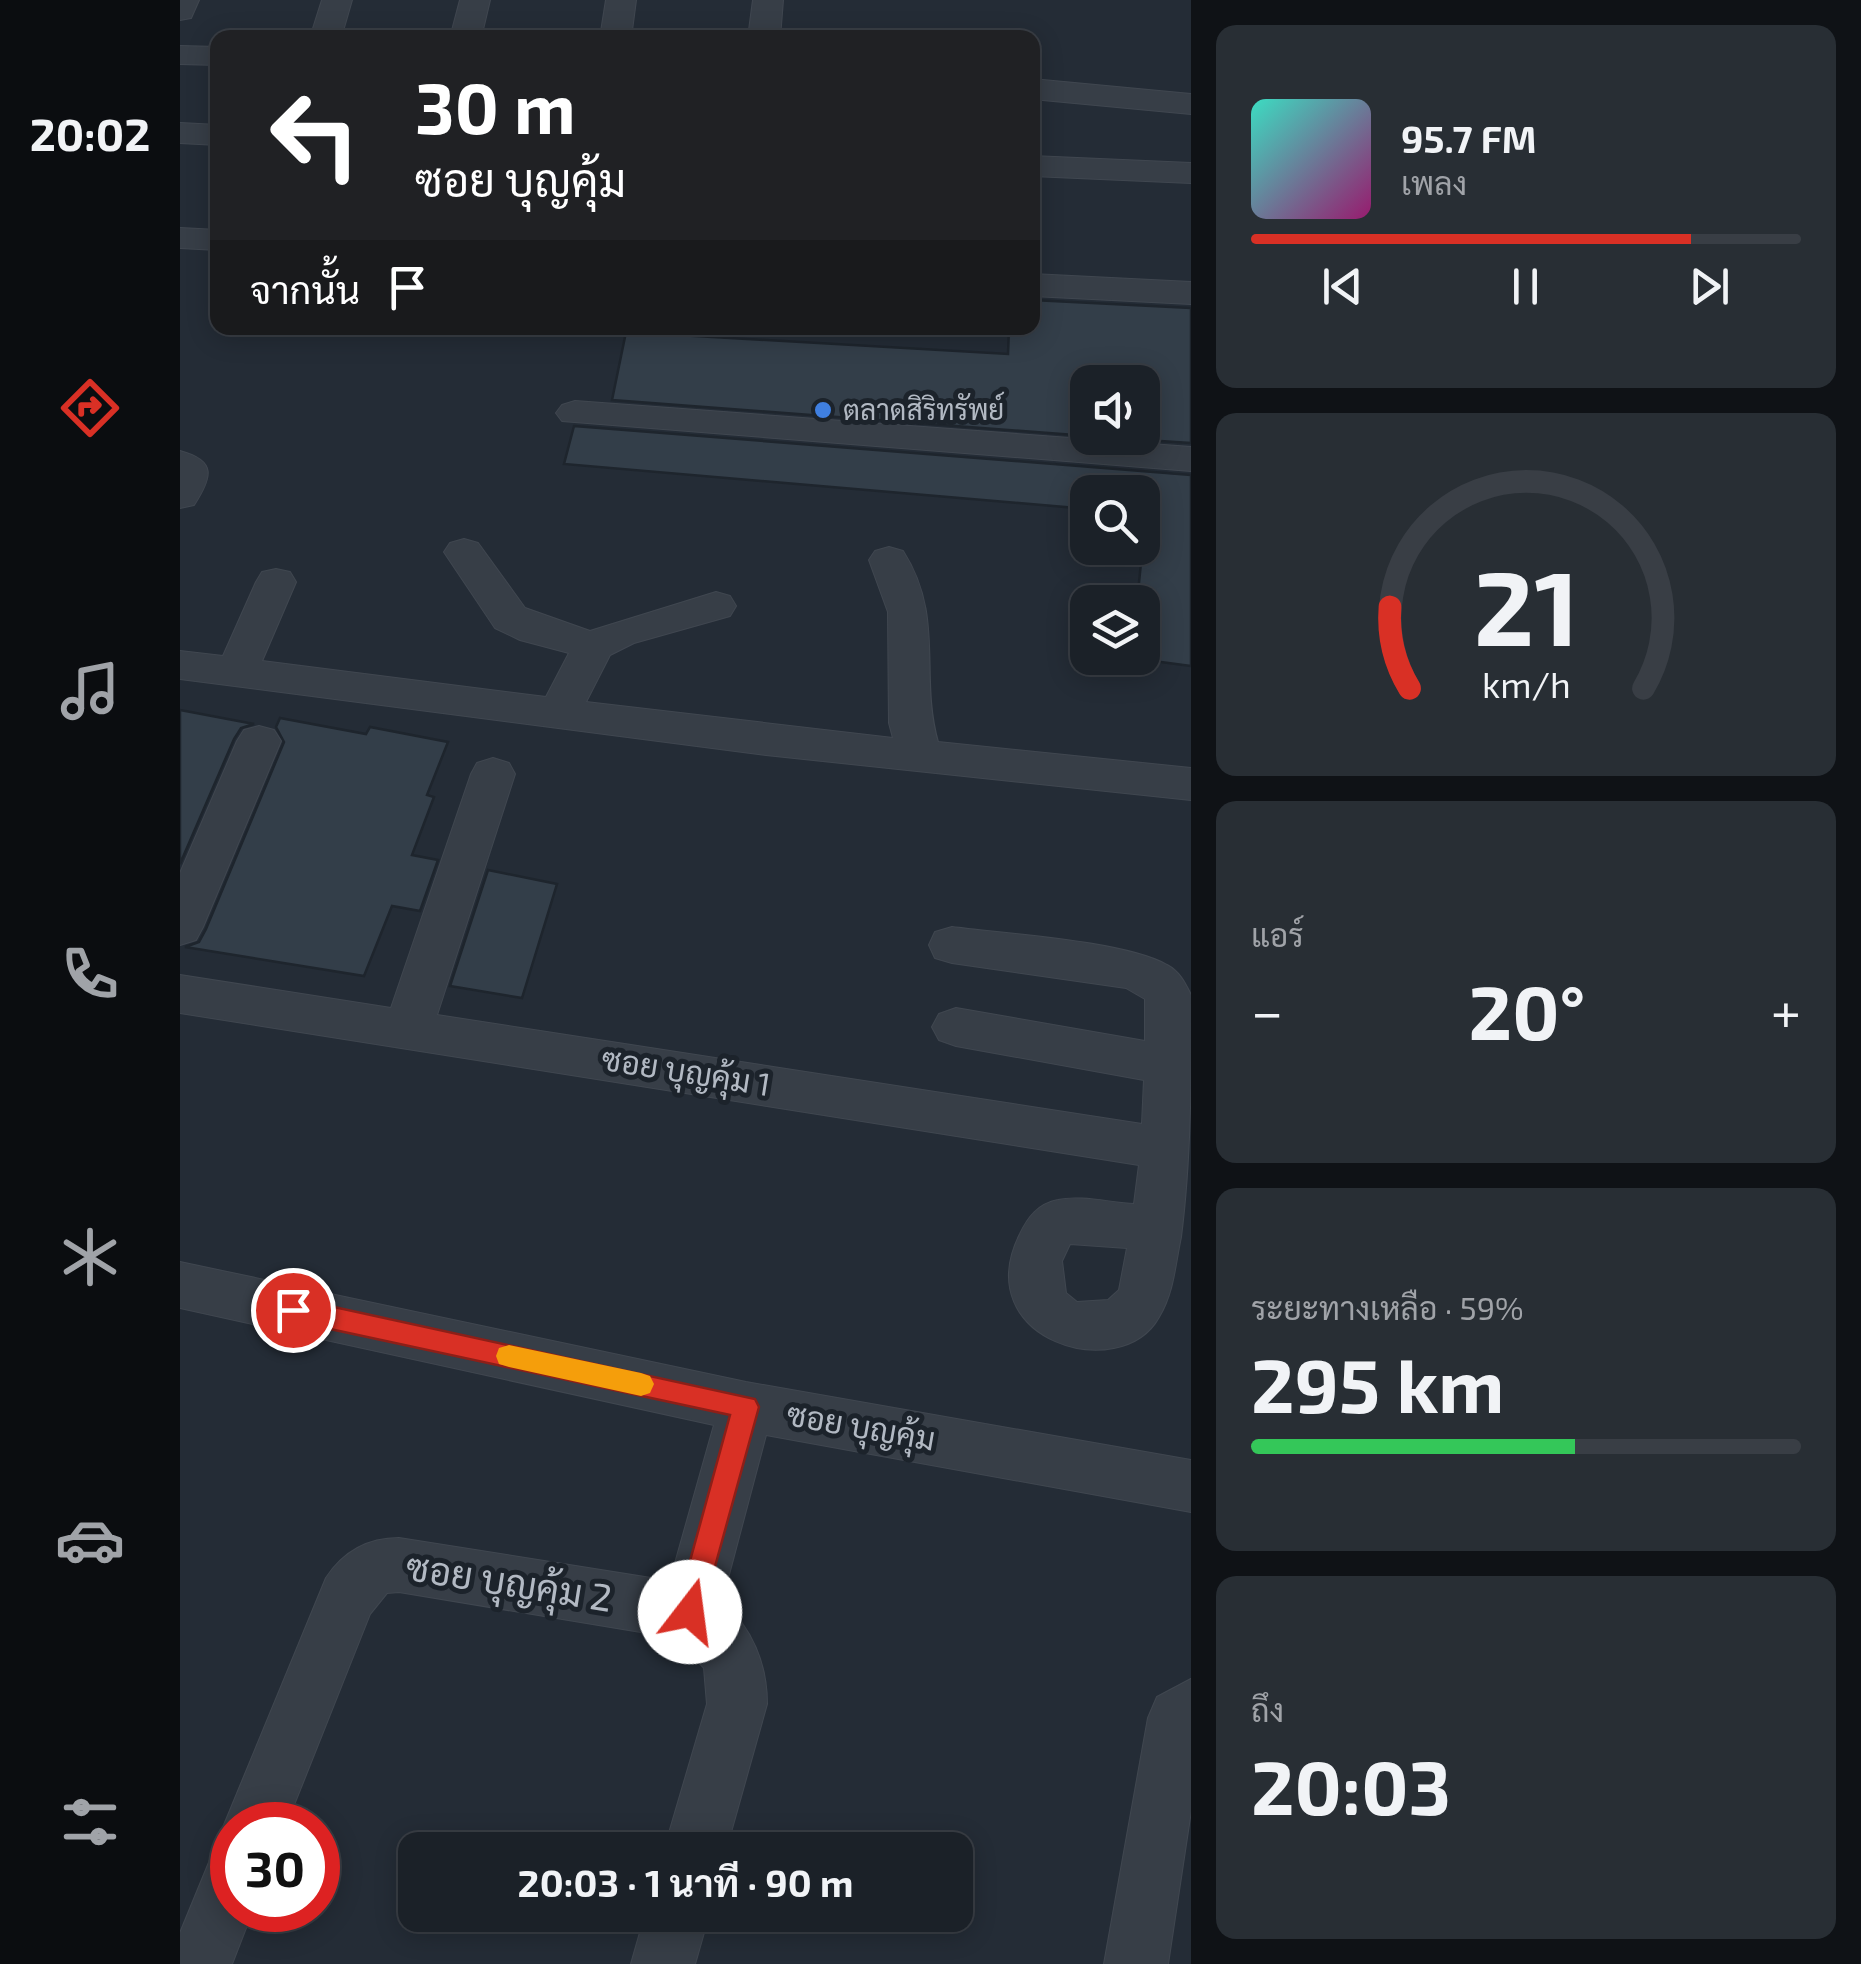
<!DOCTYPE html>
<html lang="th">
<meta charset="utf-8">
<style>
:root{--surface:#1b2128;--page:#282e34;--text:#f1f3f6;--muted:#a0a3a8;--line:#393e45;--accent:#d93025}
body{margin:0;font-family:"Exo 2",Sarabun,sans-serif;background:var(--page);color:var(--text);height:100vh;display:flex;flex-direction:column;font-size:38px;white-space:nowrap}
*{box-sizing:border-box;margin:0}
p{font-size:32px;color:var(--muted)}
.icon{flex:none;width:55px;height:55px;fill:none;stroke:currentColor;stroke-width:2;stroke-linecap:round;stroke-linejoin:round}
.map{position:relative;flex:1;overflow:hidden}
.drawer{display:flex;flex-direction:column;gap:25px;padding:25px;background:#0f1216;width:670px}
.drawer>*{flex:none}
.guide{position:absolute;left:30px;top:30px;width:830px;height:305px;border-radius:20px;box-shadow:0 5px 25px #0003,0 0 0 2px var(--line);background:#202124;color:#fff;overflow:hidden}
.buttons{position:absolute;left:890px;top:365px;display:grid;gap:20px}
.buttons a{display:grid;place-items:center;width:90px;height:90px;border-radius:20px;background:var(--surface);box-shadow:0 5px 25px #0003,0 0 0 2px var(--line);font-size:50px}
.speed{position:absolute;left:30px;top:1802px;display:flex;gap:20px;font-size:50px;font-weight:700;text-align:center}
.speed>*{display:grid;place-content:center;width:130px;height:130px;border-radius:50%;background:var(--surface);box-shadow:0 5px 25px #0003,0 0 0 2px var(--line);line-height:1}
.speed .limit{border:15px solid #d22;background:#fff;color:#111}
.pin{position:absolute;display:grid;place-items:center;width:85px;height:85px;color:#fff;margin:-42px;border:5px solid #fff;border-radius:50%;box-shadow:0 2px 10px #0007}
.me{position:absolute;width:110px;margin:-55px;rotate:15deg;stroke-linejoin:round;filter:drop-shadow(0 0 8px #0008)}
.turn{display:flex;align-items:center;gap:35px;height:210px;padding:0 40px;font-size:45px}
.turn .icon{width:130px;height:130px;stroke-width:2.5}
.turn b{display:block;font-size:70px;line-height:85px}
.then{display:flex;align-items:center;height:95px;padding:0 40px;background:#0003;gap:20px;font-size:38px}
.big{font-size:75px;font-weight:700;line-height:1.1}
.drawer .widget{flex:1;display:flex;flex-direction:column;justify-content:center;gap:15px;min-width:0;padding:0 35px;border-radius:20px;background:var(--page)}
.drawer .dial{align-items:center;gap:0}
.dial svg{height:260px;overflow:visible;fill:none;stroke:var(--line);stroke-width:7;stroke-linecap:round;text-anchor:middle}
.dial text{fill:var(--text);stroke:none}
.song{display:flex;align-items:center;gap:30px}
.cover{width:120px;height:120px;border-radius:15px;background:linear-gradient(135deg,hsl(170 70% 55%),hsl(320 70% 35%))}
.played{height:10px;border-radius:5px;background:linear-gradient(90deg,var(--accent) 80%,var(--line) 80%)}
.keys{display:flex;justify-content:space-around;direction:ltr}
.heat{display:flex;justify-content:space-between;align-items:center;font-size:55px;direction:ltr}
.charge{height:15px;border-radius:8px;background:linear-gradient(90deg,#34c759 59%,var(--line) 0)}
.trip{position:absolute;left:218px;top:1832px;width:575px;height:100px;border-radius:20px;background:var(--surface);box-shadow:0 5px 25px #0003,0 0 0 2px var(--line);font-weight:700;line-height:100px;text-align:center}
main{display:flex;flex:1;min-height:0}
.tabs{display:flex;flex-direction:column;width:180px;justify-content:space-around;align-items:center;background:#0b0d10;color:var(--muted)}
.tabs .icon{width:70px;height:70px}
.tabs .selected{color:var(--accent)}
.tabs b{font-size:45px;color:var(--text)}
.map>svg:first-child{display:block}
.building{fill:#333e49;stroke:#1e252d;stroke-width:2.5}
.lines{fill:none;stroke-linecap:round;stroke-linejoin:round}
.minor-casing{stroke:#404750;stroke-width:2}
.minor{fill:#373e47;fill-rule:evenodd}
.route{fill:#d93025;stroke:#8d1f18;stroke-width:2.5}
.slow{fill:#f59e0b}
.shop-dot{fill:#3f7fe0;stroke:#1c232b;stroke-width:4}
.labels{text-anchor:middle;stroke-width:10;stroke-linejoin:round;paint-order:stroke}
.far-poi-label{font-size:28px;fill:#b2b9c3;stroke:#1c232b;text-anchor:start}
.street-label{font-size:32px;fill:#b2b9c3;stroke:#1c232b}
.near-street-label{font-size:38px;fill:#b2b9c3;stroke:#1c232b}
</style>
<main>
<nav class="tabs">
<b>20:02</b>
<svg class="icon selected" aria-label="directions" viewBox="0 0 24 24"><path d="M12 3l9 9-9 9-9-9zM9 14v-3h6M13 9l2 2-2 2"/></svg>
<svg class="icon" aria-label="music" viewBox="0 0 24 24"><path d="M9 18V5l10-2v13"/><circle cx="6" cy="18" r="3"/><circle cx="16" cy="16" r="3"/></svg>
<svg class="icon" aria-label="phone" viewBox="0 0 24 24"><path d="M5 4h4l2 5-3 2q2 4 5 5l2-3 5 2v4C11 20 4 13 5 4z"/></svg>
<svg class="icon" aria-label="climate" viewBox="0 0 24 24"><path d="M12 3v18M4 7l16 10M4 17L20 7"/></svg>
<svg class="icon" aria-label="car" viewBox="0 0 24 24"><path d="M5 17H2v-5l4-1 3-4h7l3 4 3 1v5h-3M9 17h6M6 11h13"/><circle cx="7" cy="17" r="2"/><circle cx="17" cy="17" r="2"/></svg>
<svg class="icon" aria-label="filters" viewBox="0 0 24 24"><path d="M4 7h16M4 17h16"/><circle cx="9" cy="7" r="2"/><circle cx="15" cy="17" r="2"/></svg>
</nav>
<div class="map">
<svg width="1011" height="1964" viewBox="0 0 1011 1964">
<rect width="100%" height="100%" fill="#242c36"/>
<g class="building">
<path d="M852 300 1011 308V443L934 438H962V382H908V436L432 400 446 332 828 354 829 328H852Z"/>
<path d="M394 426 1011 475V666L951 658H962V602H957L966 514 962 492H908V509L384 464Z"/>
<path d="M0 710 74 724 61 728 54 739 0 864Z"/>
<path d="M100 718 186 734 190 727 268 742 247 795 254 797 232 855 258 860 240 911 212 906 184 976 5 947 19 942 26 929 104 742 96 727Z"/>
<path d="M308 870 377 884 342 998 270 986Z"/>
</g>
<g class="lines">
<g class="minor-casing">
<g id="minor">
<path d="M0 0H19L11 18 0 20Z"/>
<path d="M142 0H172L161 38H130Z"/>
<path d="M280 0H310L301 38H270Z"/>
<path d="M426 0H456L451 38H420Z"/>
<path d="M573 0H603L600 38H568Z"/>
<path d="M0 46 38 47V65L0 64Z"/>
<path d="M852 79 1011 94V114L852 99Z"/>
<path d="M0 123 38 125V145L0 143Z"/>
<path d="M852 156 1011 163V183L852 176Z"/>
<path d="M0 228 38 230V250L0 248Z"/>
<path d="M852 274 1011 282V304L852 296Z"/>
<path d="M395 401 1011 447V471L382 421 376 413 382 405Z"/>
<path d="M0 451C37 461 32 477 14 505L0 508Z"/>
<path d="M284 539 298 543 345 608 410 631 536 592 550 596 556 606 550 616 454 643 430 655 406 702 713 738 709 723 708 612 689 560 695 551 709 547 723 551C765 617 739 674 758 742L1011 768V800L586 755 0 679V651L43 656 76 582 82 572 96 569 110 572 116 582 82 661 366 697 389 653 340 640 315 628 264 552 270 543Z"/>
<path d="M79 726 94 730 101 741 23 927 16 940 0 945V873L57 741 64 730Z"/>
<path d="M313 758 329 763 335 774 257 1015 962 1124 964 1080 776 1046 759 1040 752 1027 759 1014 776 1008 965 1041V999L946 988 772 963 755 958 749 945 755 932 772 927C825 934 945 941 987 965 1000 972 1005 983 1011 995 1011 1077 1011 1159 1001 1237 995 1265 994 1292 979 1317 941 1386 787 1340 840 1234 848 1217 858 1204 878 1200 900 1195 931 1203 954 1204L959 1165 0 1013V975L211 1008 291 774 297 763ZM890 1244 947 1248 939 1290 928 1300 897 1302 886 1293 882 1261Z"/>
<path d="M0 1262 566 1382 1011 1460V1512L586 1435 542 1601C572 1628 587 1664 587 1704L546 1850H484L527 1704 524 1668 497 1638 219 1592 207 1593 190 1614 106 1825H52V1846L44 1825 146 1578C163 1552 188 1538 219 1538L490 1581 534 1425 0 1308Z"/>
<path d="M1011 1679V1811L988 1964H924L968 1718 977 1697Z"/>
<path d="M52 1850V1910H73L52 1964H0V1933L30 1860Z"/>
<path d="M465 1915H529L515 1964H451Z"/>
</g>
</g>
<use href="#minor" class="minor"/>
</g>
<path class="route" d="M113 1298 575 1399 579 1407 520 1621 510 1625 500 1621 496 1612 550 1415 113 1321 104 1317 101 1310 104 1302Z"/>
<path class="slow" d="M329 1345 461 1373 470 1376 474 1384 470 1393 461 1396 329 1367 319 1364 316 1356 319 1348Z"/>
<circle class="shop-dot" cx="643" cy="410" r="10"/>
<g class="labels">
<g class="far-poi-label">
<text x="663" y="420">ตลาดสิริทรัพย์</text>
</g>
<g class="street-label">
<text transform="translate(506 1072) rotate(9)" y="11">ซอย บุญคุ้ม 1</text>
<text transform="translate(681 1427) rotate(10)" y="11">ซอย บุญคุ้ม</text>
</g>
<g class="near-street-label">
<text transform="translate(329 1583) rotate(9)" y="13">ซอย บุญคุ้ม 2</text>
</g>
</g>
</svg>
<div class="buttons">
<a><svg class="icon" aria-label="sound" viewBox="0 0 24 24"><path d="M4 9h4l5-4v14l-5-4H4zM17 9q2 3 0 6"/></svg></a>
<a><svg class="icon" aria-label="search" viewBox="0 0 24 24"><circle cx="10" cy="10" r="6"/><path d="M15 15l6 6"/></svg></a>
<a><svg class="icon" aria-label="layers" viewBox="0 0 24 24"><path d="M12 4l9 5-9 5-9-5zM3 14l9 5 9-5"/></svg></a>
</div>
<div class="speed"><div class="limit">30</div></div>
<div class="pin" style="left:113px;top:1310px;background:#d93025"><svg class="icon" aria-label="arrive" viewBox="0 0 24 24"><path d="M6 21V4h12l-3 4 3 4H6"/></svg></div>
<svg class="me" style="left:510px;top:1612px" viewBox="-20 -20 40 40"><circle r="19" fill="#fff"/><path d="M0-13L10 11 0 6-10 11z" fill="#d93025"/></svg>
<div class="trip">20:03 · 1 นาที · 90 m</div>
<div class="guide">
<div class="turn"><svg class="icon" aria-label="left" viewBox="0 0 24 24"><path d="M17 20v-9H6M10 6l-5 5 5 5"/></svg><div><b>30 m</b>ซอย บุญคุ้ม</div></div>
<div class="then">จากนั้น<svg class="icon" aria-label="arrive" viewBox="0 0 24 24"><path d="M6 21V4h12l-3 4 3 4H6"/></svg></div>
</div>
</div>
<section class="drawer">
<div class="widget">
<div class="song"><i class="cover"></i><div><b>95.7 FM</b><p>เพลง</p></div></div>
<div class="played"></div>
<div class="keys"><svg class="icon" aria-label="previous" viewBox="0 0 24 24"><path d="M18 5L8 12l10 7zM5 5v14"/></svg><svg class="icon" aria-label="pause" viewBox="0 0 24 24"><path d="M8 5v14M16 5v14"/></svg><svg class="icon" aria-label="next" viewBox="0 0 24 24"><path d="M6 5l10 7-10 7zM19 5v14"/></svg></div>
</div>
<div class="widget dial"><svg viewBox="0 0 100 80">
<path d="M14 69A42 42 0 1 1 86 69"/>
<path d="M14 69A42 42 0 0 1 8 44" stroke="#d93025"/>
<text x="50" y="56" font-size="32" font-weight="700">21</text>
<text x="50" y="72" font-size="11">km/h</text>
</svg></div>
<div class="widget"><p>แอร์</p>
<div class="heat"><a>−</a><b class="big">20°</b><a>+</a></div>
</div>
<div class="widget"><p>ระยะทางเหลือ · 59%</p><b class="big">295 km</b><div class="charge"></div></div>
<div class="widget"><p>ถึง</p><b class="big">20:03</b></div>
</section>
</main>
